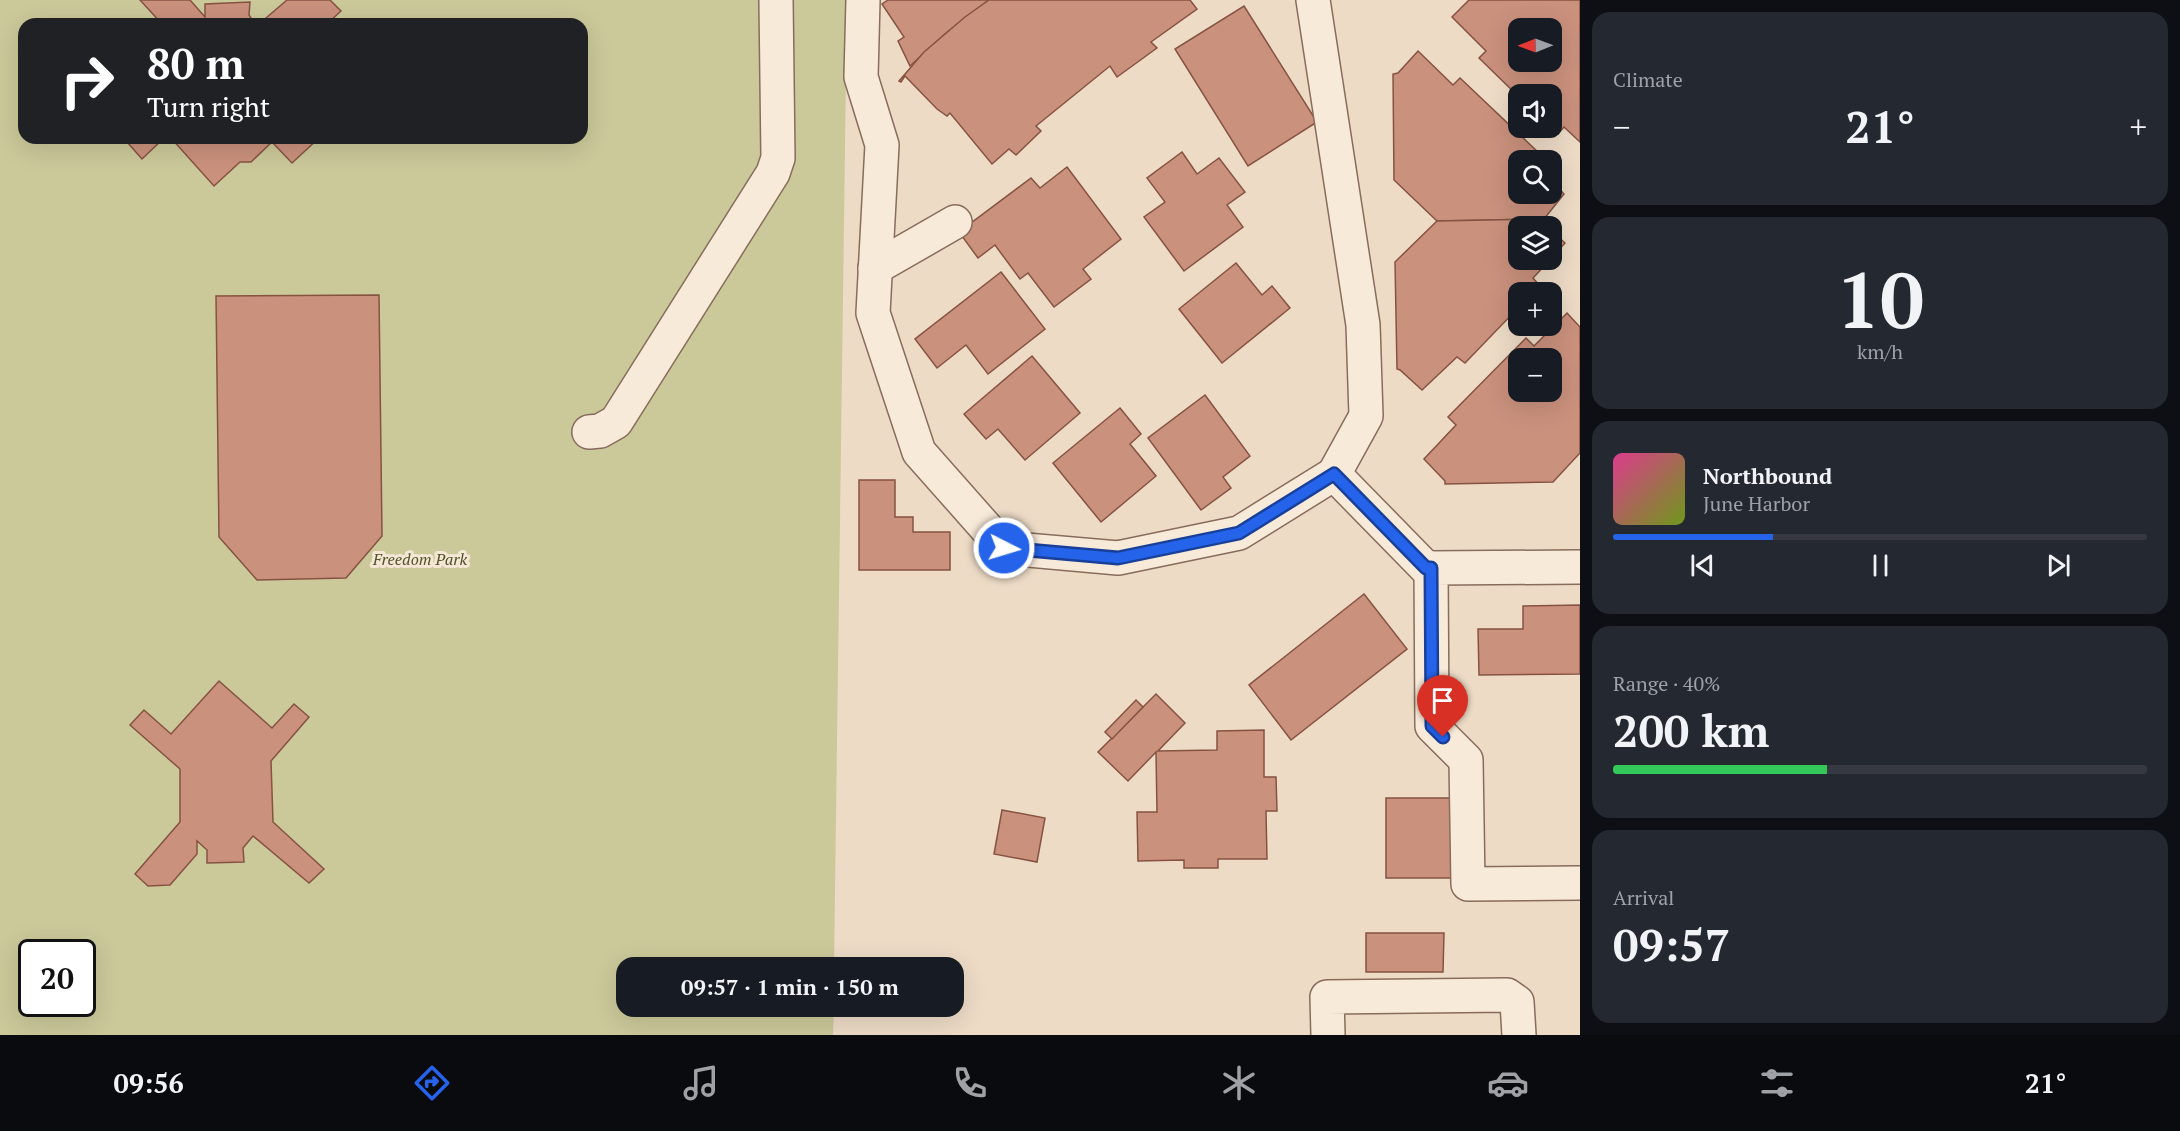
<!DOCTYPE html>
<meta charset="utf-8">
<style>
:root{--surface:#171b24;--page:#242831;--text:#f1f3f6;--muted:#9ea1a6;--line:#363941;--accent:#2563eb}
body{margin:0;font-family:"PT Serif",serif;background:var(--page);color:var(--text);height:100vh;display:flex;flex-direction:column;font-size:22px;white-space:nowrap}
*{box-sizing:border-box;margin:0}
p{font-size:20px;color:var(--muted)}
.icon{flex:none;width:33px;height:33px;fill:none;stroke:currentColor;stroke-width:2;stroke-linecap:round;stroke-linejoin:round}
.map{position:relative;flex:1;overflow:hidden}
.details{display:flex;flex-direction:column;gap:12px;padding:12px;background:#0d0f14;width:600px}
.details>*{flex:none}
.guide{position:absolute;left:18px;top:18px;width:570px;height:126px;border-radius:18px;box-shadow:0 6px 24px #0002;background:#202124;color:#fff;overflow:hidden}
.needle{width:39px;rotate:269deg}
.fabs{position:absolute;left:1508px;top:18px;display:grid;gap:12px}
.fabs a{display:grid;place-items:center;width:54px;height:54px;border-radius:12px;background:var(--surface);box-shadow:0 6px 24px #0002;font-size:30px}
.speed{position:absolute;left:18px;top:939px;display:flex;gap:12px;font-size:30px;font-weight:700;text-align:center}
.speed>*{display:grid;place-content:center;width:78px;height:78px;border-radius:50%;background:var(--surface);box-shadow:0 6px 24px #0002;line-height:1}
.speed .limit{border:3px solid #111;border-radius:9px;background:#fff;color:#111}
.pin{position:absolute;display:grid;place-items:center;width:51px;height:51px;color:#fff;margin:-62px -26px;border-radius:50% 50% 50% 0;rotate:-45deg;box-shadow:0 0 6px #0007}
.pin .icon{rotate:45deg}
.me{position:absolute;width:66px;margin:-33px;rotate:95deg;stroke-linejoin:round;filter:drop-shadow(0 0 4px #0008)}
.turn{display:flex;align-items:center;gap:21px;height:126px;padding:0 30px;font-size:27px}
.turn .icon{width:78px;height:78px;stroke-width:2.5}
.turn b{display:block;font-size:42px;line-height:51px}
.big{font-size:45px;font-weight:700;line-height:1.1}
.details .tile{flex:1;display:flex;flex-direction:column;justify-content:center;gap:9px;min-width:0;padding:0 21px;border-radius:18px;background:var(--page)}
.details .dial{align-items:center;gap:0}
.dial b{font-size:78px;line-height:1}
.song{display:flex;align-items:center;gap:18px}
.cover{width:72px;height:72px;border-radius:9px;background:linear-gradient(135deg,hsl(330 70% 55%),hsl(80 70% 35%))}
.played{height:6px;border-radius:3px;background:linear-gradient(90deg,var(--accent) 30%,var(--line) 30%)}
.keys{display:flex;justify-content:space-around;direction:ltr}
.heat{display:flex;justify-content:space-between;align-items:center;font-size:33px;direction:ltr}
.charge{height:9px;border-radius:4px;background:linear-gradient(90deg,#34c759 40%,var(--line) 0)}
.trip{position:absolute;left:616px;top:957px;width:348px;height:60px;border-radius:18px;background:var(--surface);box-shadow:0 6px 24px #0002;font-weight:700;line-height:60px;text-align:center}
.tabs{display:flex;height:96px;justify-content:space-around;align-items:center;background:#090b0e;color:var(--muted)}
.tabs .icon{width:42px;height:42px}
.tabs .on{color:var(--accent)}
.tabs b{font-size:27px;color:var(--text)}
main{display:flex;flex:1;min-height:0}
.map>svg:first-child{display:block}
.green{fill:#cbc99a;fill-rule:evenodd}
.building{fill:#ca917d;stroke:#865342;stroke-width:1.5;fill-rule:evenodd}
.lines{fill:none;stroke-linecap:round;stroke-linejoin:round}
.minor-casing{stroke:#886c5c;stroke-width:36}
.minor{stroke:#f8ead9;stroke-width:33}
.route-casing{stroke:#184099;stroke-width:15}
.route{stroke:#2563eb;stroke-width:10}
.labels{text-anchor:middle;stroke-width:6;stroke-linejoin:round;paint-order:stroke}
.park-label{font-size:16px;font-style:italic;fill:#505427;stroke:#f5e6d5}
</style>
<main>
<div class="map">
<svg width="1580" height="1035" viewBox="0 0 1580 1035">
<rect width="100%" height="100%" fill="#eddbc6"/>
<path class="green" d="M0 0H847L834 967 627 968V1006L834 1007 833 1035H0ZM24 24H582V138H24ZM32 952H82V1004H32Z"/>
<g class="building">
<path d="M140 0H190L205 17V4L250 2 249 15 255 24H162Z"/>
<path d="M287 0H330L341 11 327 24H259Z"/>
<path d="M888 0H989L946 33 910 66 898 41 904 37 882 4Z"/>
<path d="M989 0H1190L1197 9 1151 42 1157 48 1117 77 1110 66 1036 126 1041 131 1016 155 1009 149 992 164 950 113 947 116 937 109 905 76 901 82 899 81 924 52 965 17Z"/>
<path d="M1469 0H1580V142L1564 127 1558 134 1551 128V94L1518 96 1479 58 1486 51 1452 17ZM1518 28H1551V62H1518Z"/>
<path d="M1244 6 1317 122 1248 166 1175 49Z"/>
<path d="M1418 51 1453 85 1460 78 1539 153 1532 160H1518V194H1551V180L1564 194 1544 219 1437 221 1394 180 1393 74 1398 73Z"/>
<path d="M131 138H164L142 159 127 142Z"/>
<path d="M171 138H319L292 163 272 142 251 162H240L214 186Z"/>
<path d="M1182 152 1197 174 1219 158 1245 192 1227 205 1243 227 1184 271 1144 217 1165 202 1147 178Z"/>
<path d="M1067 167 1121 239 1083 269 1091 279 1054 307 1028 273 1020 279 995 245 978 258 959 232 1031 178 1040 188Z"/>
<path d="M1544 219V224L1546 226H1518V260H1550L1533 278 1540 286 1534 292H1518V308L1465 363 1457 357 1422 390 1400 370 1397 369 1395 262 1437 221Z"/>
<path d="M1551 230 1565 243 1551 258Z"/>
<path d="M1236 263 1262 295 1272 286 1290 308 1222 363 1179 309Z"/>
<path d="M1001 272 1045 329 988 374 966 345 937 368 915 339Z"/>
<path d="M379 295 382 536 346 578 257 580 219 537 216 296Z"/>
<path d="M1567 313 1580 327V453L1553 482 1445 484V481L1424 459 1456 425 1448 417 1526 338 1534 346ZM1518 358H1551V392H1518Z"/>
<path d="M1032 356 1080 413 1025 460 998 429 986 439 964 414Z"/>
<path d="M1205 395 1250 456 1223 477 1231 488 1201 510 1148 438Z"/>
<path d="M1120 408 1141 434 1130 444 1156 476 1101 522 1053 463Z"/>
<path d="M859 480H895V517H913V532H950V570H859Z"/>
<path d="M1364 594 1407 649 1291 740 1249 685Z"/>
<path d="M1580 605V674L1479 675 1478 629H1523V606Z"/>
<path d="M219 681 272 728 294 704 309 717 271 761 273 822 324 869 309 883 253 836 243 848 244 862 207 863V850L197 841V854L170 885 148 886 135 874 180 822V769L130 725 144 710 171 734Z"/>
<path d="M1156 694 1185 723 1158 751 1217 750V731L1264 730V777H1276L1277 811H1266L1267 859H1218V868H1184V860L1138 861 1137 812H1157L1156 752 1128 781 1098 752Z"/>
<path d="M1136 700 1143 707 1112 739 1105 732Z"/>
<path d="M1386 798H1452L1451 878H1386Z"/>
<path d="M1002 810 1045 818 1037 862 994 854Z"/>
<path d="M1366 933H1444L1443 972H1366Z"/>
</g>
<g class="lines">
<g class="minor-casing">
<g id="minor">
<path d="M863 0 861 77 882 145 873 313 919 452 1004 548 1118 558 1239 533 1334 474 1426 568H1431"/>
<path d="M1313 0 1363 325 1366 416 1334 474"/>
<path d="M875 268 955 222"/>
<path d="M589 432 600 431 616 422 773 173 778 158 776 0"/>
<path d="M1580 567 1431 568 1432 726 1466 760 1468 884 1580 883"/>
<path d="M1328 1035 1327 997 1507 995 1517 1002 1519 1035"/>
</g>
</g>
<use href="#minor" class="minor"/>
</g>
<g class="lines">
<g class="route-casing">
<path id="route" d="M1004 548 1118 558 1239 533 1334 474 1426 568H1431L1432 726 1443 737"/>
</g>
<use href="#route" class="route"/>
</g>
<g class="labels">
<g class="park-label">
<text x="420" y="565">Freedom Park</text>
</g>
</g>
</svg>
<div class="fabs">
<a><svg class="needle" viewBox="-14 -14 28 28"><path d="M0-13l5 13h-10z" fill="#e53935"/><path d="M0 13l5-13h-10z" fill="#9ea1a6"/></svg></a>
<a><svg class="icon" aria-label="sound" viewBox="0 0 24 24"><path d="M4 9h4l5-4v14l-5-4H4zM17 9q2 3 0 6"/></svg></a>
<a><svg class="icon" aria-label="search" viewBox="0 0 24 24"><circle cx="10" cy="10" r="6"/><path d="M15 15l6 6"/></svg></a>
<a><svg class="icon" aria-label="layers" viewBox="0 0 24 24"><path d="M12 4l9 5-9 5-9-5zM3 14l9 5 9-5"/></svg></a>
<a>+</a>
<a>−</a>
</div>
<div class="speed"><div class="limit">20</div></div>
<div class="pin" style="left:1443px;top:737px;background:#d93025"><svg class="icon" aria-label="arrive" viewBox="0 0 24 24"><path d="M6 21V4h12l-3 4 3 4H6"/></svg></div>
<svg class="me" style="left:1004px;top:548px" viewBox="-20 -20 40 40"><circle r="17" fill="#2563eb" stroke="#fff" stroke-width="3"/><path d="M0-11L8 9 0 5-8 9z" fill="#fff"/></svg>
<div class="trip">09:57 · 1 min · 150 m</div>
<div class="guide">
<div class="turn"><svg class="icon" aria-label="right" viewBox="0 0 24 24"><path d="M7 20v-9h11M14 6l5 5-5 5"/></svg><div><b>80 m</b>Turn right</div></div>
</div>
</div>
<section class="details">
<div class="tile"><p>Climate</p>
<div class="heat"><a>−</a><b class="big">21°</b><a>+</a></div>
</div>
<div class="tile dial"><b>10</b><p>km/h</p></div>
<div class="tile">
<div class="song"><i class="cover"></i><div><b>Northbound</b><p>June Harbor</p></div></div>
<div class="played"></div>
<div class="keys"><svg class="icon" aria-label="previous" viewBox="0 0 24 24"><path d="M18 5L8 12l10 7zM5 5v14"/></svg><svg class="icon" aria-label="pause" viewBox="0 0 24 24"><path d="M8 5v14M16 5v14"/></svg><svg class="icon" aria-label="next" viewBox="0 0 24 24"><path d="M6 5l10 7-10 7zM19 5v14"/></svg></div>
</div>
<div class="tile"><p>Range · 40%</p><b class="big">200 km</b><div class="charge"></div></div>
<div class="tile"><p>Arrival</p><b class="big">09:57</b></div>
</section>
</main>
<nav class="tabs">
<b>09:56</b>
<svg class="icon on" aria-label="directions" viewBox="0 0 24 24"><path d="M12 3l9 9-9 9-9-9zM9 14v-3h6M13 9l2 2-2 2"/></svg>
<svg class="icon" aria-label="music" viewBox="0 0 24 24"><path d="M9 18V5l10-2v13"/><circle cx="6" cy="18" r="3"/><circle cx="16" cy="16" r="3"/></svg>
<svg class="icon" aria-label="phone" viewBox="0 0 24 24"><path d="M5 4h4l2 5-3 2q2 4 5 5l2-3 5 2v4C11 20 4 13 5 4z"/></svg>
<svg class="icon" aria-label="climate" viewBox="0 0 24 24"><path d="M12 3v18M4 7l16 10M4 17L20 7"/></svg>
<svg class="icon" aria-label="car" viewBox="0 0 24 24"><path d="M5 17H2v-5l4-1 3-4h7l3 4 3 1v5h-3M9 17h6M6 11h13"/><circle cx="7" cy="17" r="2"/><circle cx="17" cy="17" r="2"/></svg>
<svg class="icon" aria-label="filters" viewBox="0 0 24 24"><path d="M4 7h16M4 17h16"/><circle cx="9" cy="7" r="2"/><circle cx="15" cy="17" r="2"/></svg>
<b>21°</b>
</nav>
